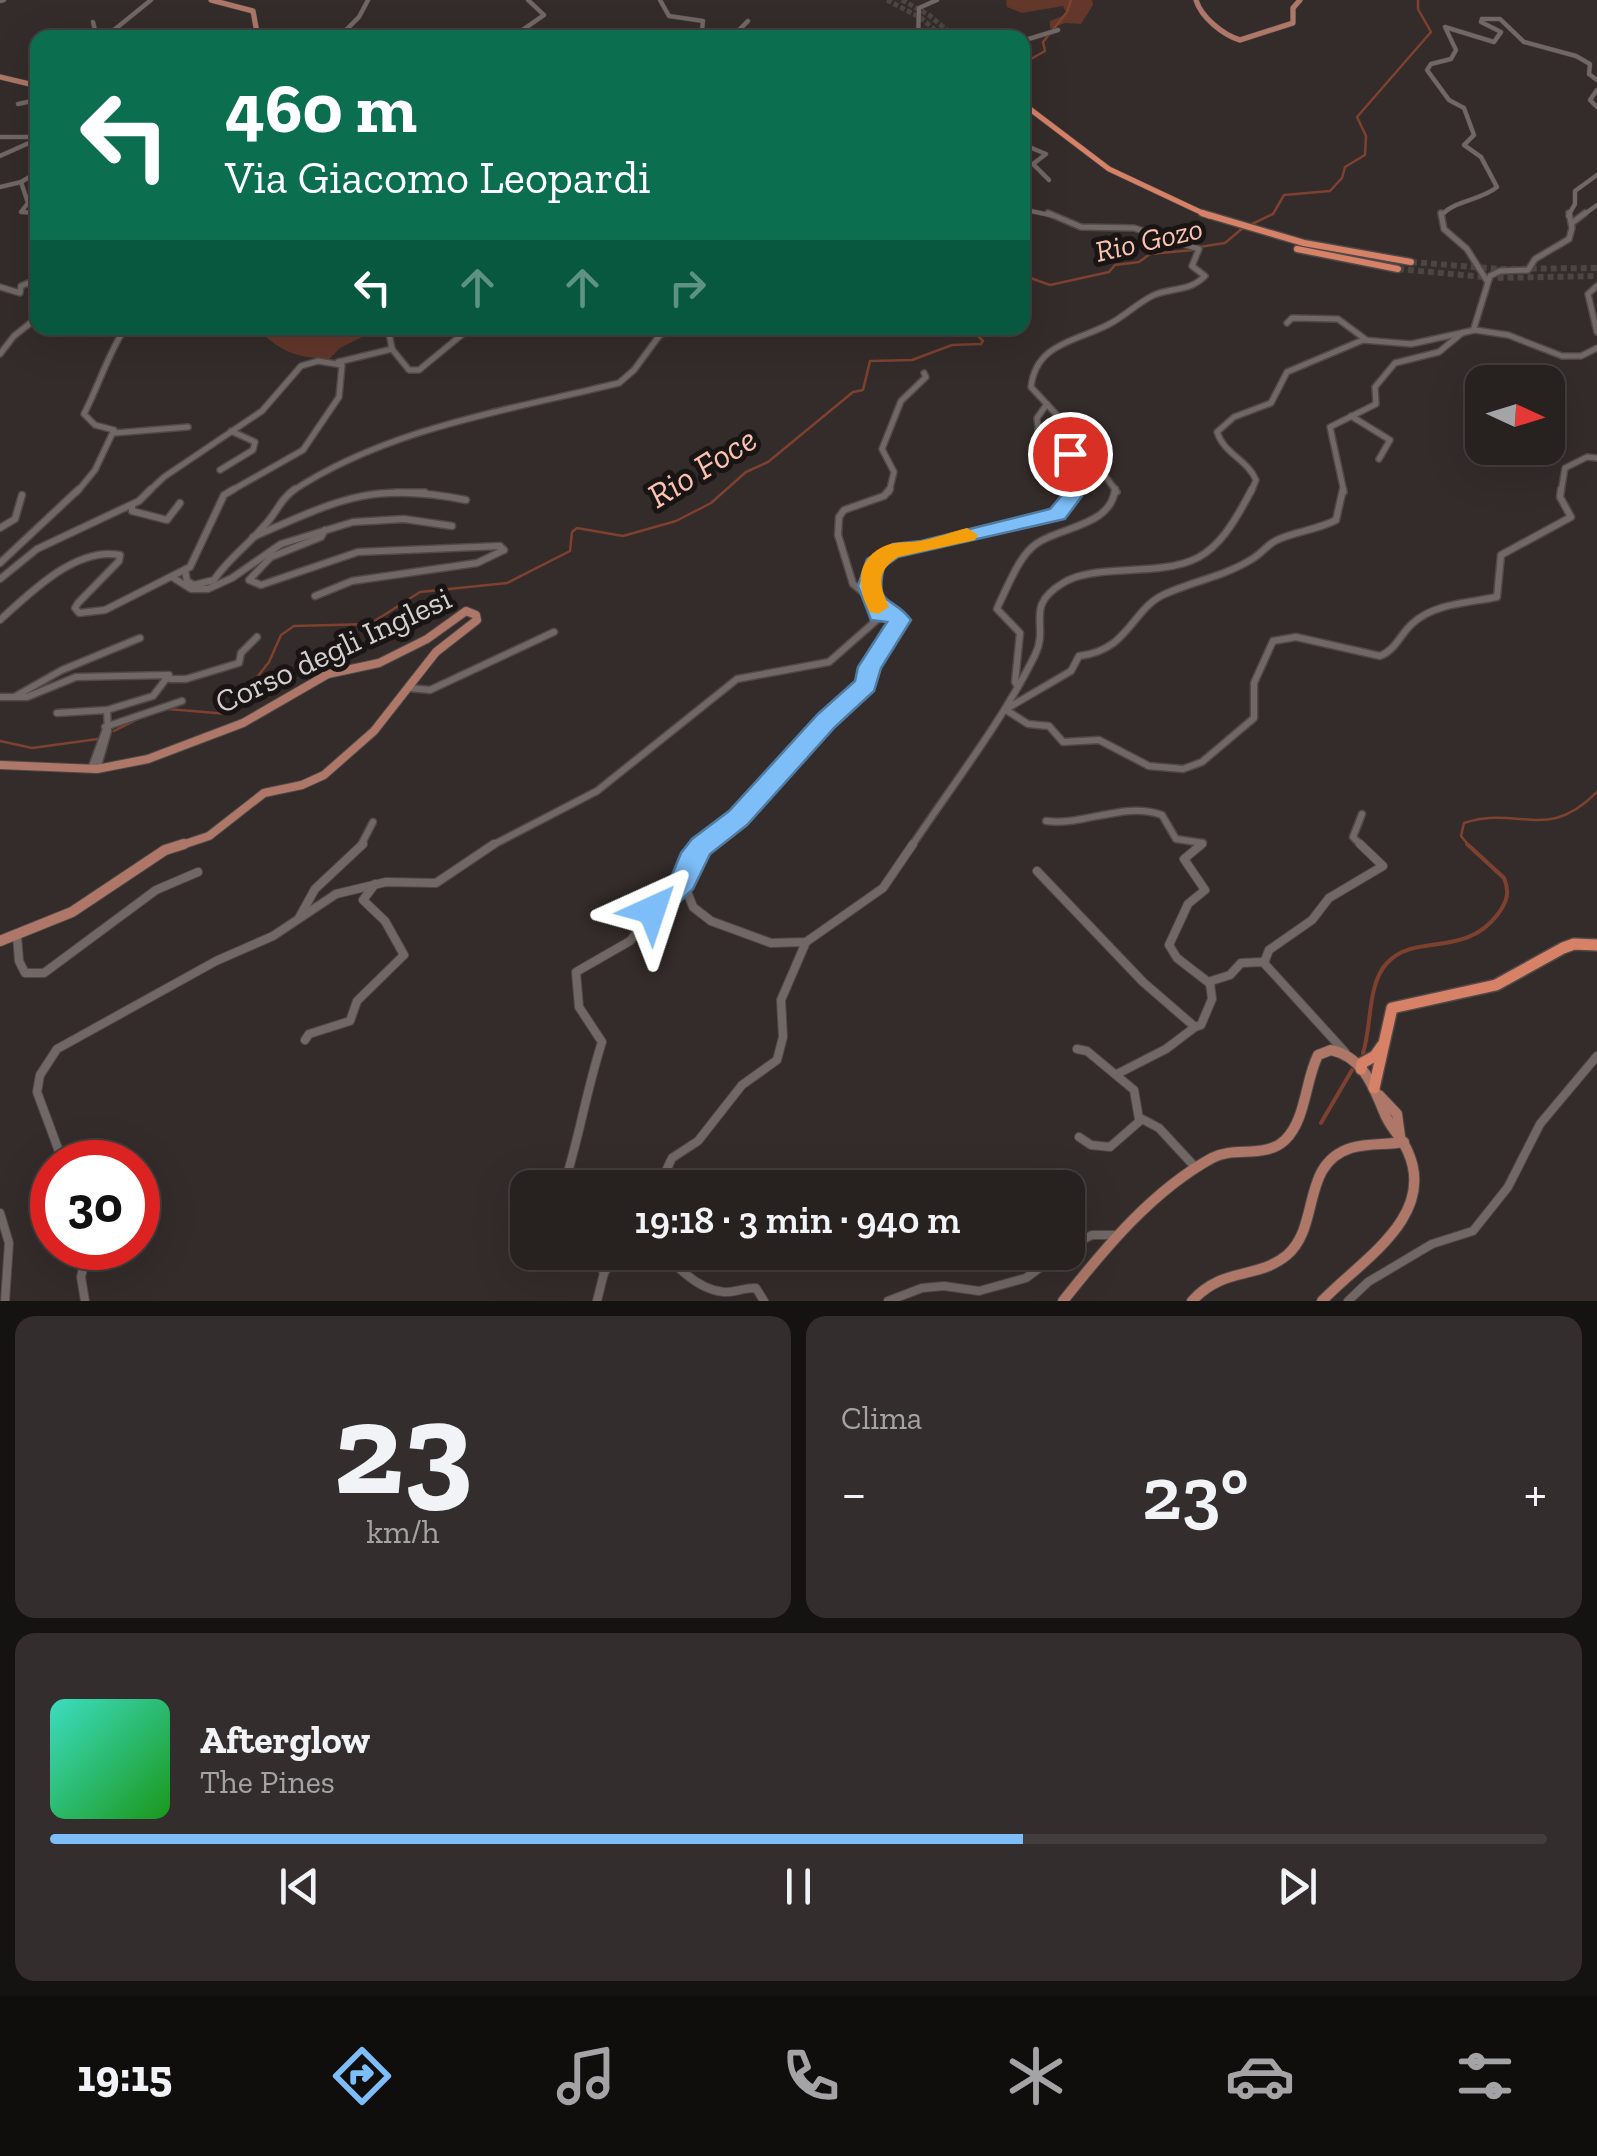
<!DOCTYPE html>
<html lang="it">
<meta charset="utf-8">
<style>
:root{--surface:#272120;--page:#332e2d;--text:#f1f3f6;--muted:#a4a3a5;--line:#433e3e;--accent:#7dbef9}
body{margin:0;font-family:"Zilla Slab",serif;background:var(--page);color:var(--text);height:100vh;display:flex;flex-direction:column;font-size:38px;white-space:nowrap}
*{box-sizing:border-box;margin:0}
p{font-size:32px;color:var(--muted)}
.icon{flex:none;width:55px;height:55px;fill:none;stroke:currentColor;stroke-width:2;stroke-linecap:round;stroke-linejoin:round}
.map{position:relative;height:1301px;overflow:hidden}
.panel{display:flex;flex-direction:column;gap:15px;padding:15px;background:#151212;flex:1}
.panel>*{flex:none}
.banner{position:absolute;left:30px;top:30px;width:1000px;height:305px;border-radius:20px;box-shadow:0 10px 40px #0002,0 0 0 2px var(--line);background:#0b6e4f;color:#fff;overflow:hidden}
.needle{width:65px;rotate:94deg}
.buttons{position:absolute;left:1465px;top:365px;display:grid;gap:20px}
.buttons a{display:grid;place-items:center;width:100px;height:100px;border-radius:20px;background:var(--surface);box-shadow:0 10px 40px #0002,0 0 0 2px var(--line);font-size:50px}
.speed{position:absolute;left:30px;top:1140px;display:flex;gap:20px;font-size:50px;font-weight:700;text-align:center}
.speed>*{display:grid;place-content:center;width:130px;height:130px;border-radius:50%;background:var(--surface);box-shadow:0 10px 40px #0002,0 0 0 2px var(--line);line-height:1}
.speed .limit{border:15px solid #d22;background:#fff;color:#111}
.pin{position:absolute;display:grid;place-items:center;width:85px;height:85px;color:#fff;margin:-42px;border:5px solid #fff;border-radius:50%;box-shadow:0 2px 10px #0007}
.me{position:absolute;width:110px;margin:-55px;rotate:42deg;stroke-linejoin:round;filter:drop-shadow(0 0 8px #0008)}
.turn{display:flex;align-items:center;gap:35px;height:210px;padding:0 30px;font-size:45px}
.turn .icon{width:130px;height:130px;stroke-width:2.5}
.turn b{display:block;font-size:70px;line-height:85px}
.lanes{display:flex;align-items:center;height:95px;padding:0 30px;background:#0003;justify-content:center;gap:50px;direction:ltr}
.lanes .off{opacity:.35}
.big{font-size:75px;font-weight:600;line-height:1.1}
.panel .card{flex:1;display:flex;flex-direction:column;justify-content:center;gap:15px;min-width:0;padding:0 35px;border-radius:20px;background:var(--page)}
.panel .dial{align-items:center;gap:0}
.dial b{font-size:130px;line-height:1}
.song{display:flex;align-items:center;gap:30px}
.cover{width:120px;height:120px;border-radius:15px;background:linear-gradient(135deg,hsl(170 70% 55%),hsl(120 70% 35%))}
.played{height:10px;border-radius:5px;background:linear-gradient(90deg,var(--accent) 65%,var(--line) 65%)}
.keys{display:flex;justify-content:space-around;direction:ltr}
.heat{display:flex;justify-content:space-between;align-items:center;font-size:55px;direction:ltr}
.panel .tiles{flex:1;display:grid;gap:15px;grid-template-columns:1fr 1fr}
.card:last-child{grid-column:span 2}
.trip{position:absolute;left:510px;top:1170px;width:575px;height:100px;border-radius:20px;background:var(--surface);box-shadow:0 10px 40px #0002,0 0 0 2px var(--line);font-weight:600;line-height:100px;text-align:center}
.tabs{display:flex;height:160px;justify-content:space-around;align-items:center;background:#100d0d;color:var(--muted)}
.tabs .icon{width:70px;height:70px}
.tabs .on{color:var(--accent)}
.tabs b{font-size:45px;color:var(--text)}
.map>svg:first-child{display:block}
.green{fill:#63372a}
.lines{fill:none;stroke-linecap:round;stroke-linejoin:round}
.stream-far1{stroke:#7e412f;stroke-width:2.5}
.stream{stroke:#7e412f;stroke-width:4}
.highway-tunnel-far1{stroke:#4c4543;stroke-width:5;stroke-dasharray:5 2.5;stroke-linecap:butt}
.highway-tunnel{stroke:#4c4543;stroke-width:6;stroke-dasharray:6 4;stroke-linecap:butt}
.minor-far3-casing{stroke:#4f4948;stroke-width:5}
.minor-far2-casing{stroke:#4f4948;stroke-width:8}
.minor-far1-casing{stroke:#4f4948;stroke-width:9}
.minor-casing{stroke:#4f4948;stroke-width:10}
.major-far2-casing{stroke:#4f4948;stroke-width:6}
.major-far1-casing{stroke:#4f4948;stroke-width:10}
.major-casing{stroke:#4f4948;stroke-width:12}
.highway-far2-casing{stroke:#4f4948;stroke-width:6}
.highway-far1-casing{stroke:#4f4948;stroke-width:9}
.highway-casing{stroke:#4f4948;stroke-width:14}
.minor-far3{stroke:#716866;stroke-width:4}
.minor-far2{stroke:#716866;stroke-width:5}
.minor-far1{stroke:#716866;stroke-width:6}
.minor{stroke:#716866;stroke-width:8}
.major-far2{stroke:#ae7767;stroke-width:5}
.major-far1{stroke:#ae7767;stroke-width:8}
.major{stroke:#ae7767;stroke-width:10}
.highway-far2{stroke:#d78167;stroke-width:5}
.highway-far1{stroke:#d78167;stroke-width:6}
.highway{stroke:#d78167;stroke-width:11}
.route{fill:#7dbef9;stroke:#517ca2;stroke-width:2.5}
.slow{fill:#f59e0b}
.labels{text-anchor:middle;stroke-width:10;stroke-linejoin:round;paint-order:stroke}
.far-water-label{font-size:30px;font-style:italic;fill:#fcc2b0;stroke:#191514}
.street-label{font-size:32px;fill:#d5d0cf;stroke:#191514}
.water-label{font-size:35px;font-style:italic;fill:#fcc2b0;stroke:#191514}
</style>
<div class="map">
<svg width="1597" height="1301" viewBox="0 0 1597 1301">
<rect width="100%" height="100%" fill="#342c2a"/>
<g class="green">
<path d="M1006 0H1092L1093 5 1081 24 1065 23 1050 29V21L1067 14 1063 6 1022 13 1007 7Z"/>
<path d="M258 328H380L340 348 329 359C299 358 278 352 258 328Z"/>
</g>
<g class="lines">
<g class="stream-far1">
<path d="M1022 64 1045 51 1043 42 1067 12 1071 0"/>
<path d="M1252 224 1273 214 1284 195 1330 191 1342 178 1345 167 1365 155 1366 136 1357 117 1431 32 1418 9V0"/>
<path d="M1199 247 1225 243 1244 227"/>
<path d="M1022 275 1050 285 1109 272 1115 265 1139 262 1150 254 1193 250"/>
<path d="M168 709 228 714 269 662 281 635 294 626 370 624 420 592 507 583 570 551 572 532 577 528 623 536 676 521 711 503 746 472 768 462 853 392 863 390 870 361 912 360 952 345 981 344 983 341 970 328"/>
<path d="M114 731 142 717"/>
<path d="M0 741 32 748 98 739"/>
<path d="M1470 847 1461 836 1464 823C1520 805 1547 843 1597 792"/>
</g>
<g class="stream">
<path d="M1363 1053C1372 1026 1367 984 1387 963 1416 932 1464 959 1498 914 1507 902 1510 892 1504 878L1467 844"/>
<path d="M1321 1123 1352 1070"/>
</g>
<g class="highway-tunnel-far1">
<path d="M887 0 921 18 944 38"/>
<path d="M902 0 929 15 956 38"/>
</g>
<g class="highway-tunnel">
<path d="M1411 262 1499 269 1597 268"/>
<path d="M1398 269 1494 278 1597 276"/>
</g>
<g class="minor-far3-casing">
<g id="minor-far3">
<path d="M660 0 669 16 703 21 701 38"/>
<path d="M0 1 4 0"/>
<path d="M1482 19H1500L1524 42 1576 56 1590 64 1589 74 1597 80"/>
<path d="M93 22 95 30 105 35"/>
<path d="M104 38 151 0"/>
<path d="M338 38 359 17 368 0"/>
<path d="M511 38 544 15 528 0"/>
<path d="M741 38 740 29 748 21"/>
<path d="M918 38 919 8 937 0"/>
<path d="M1022 41 1058 30"/>
<path d="M1597 90 1590 100 1597 107"/>
<path d="M18 104 32 101 38 87"/>
<path d="M0 137H38"/>
<path d="M1022 144 1046 154 1033 164 1049 180"/>
<path d="M0 156 38 139"/>
<path d="M21 182 28 203 21 212 38 213"/>
<path d="M0 187 21 182 38 172"/>
<path d="M1022 209 1054 216"/>
<path d="M1441 216C1454 200 1480 201 1497 187L1481 157 1464 145 1474 135 1464 108 1449 100 1427 70 1431 64 1451 59 1456 50 1445 27 1494 42 1501 32 1481 22 1482 19"/>
<path d="M1568 216 1575 204V191L1597 175"/>
<path d="M1582 216 1597 205"/>
</g>
</g>
<g class="minor-far2-casing">
<g id="minor-far2">
<path d="M1048 213 1081 227 1134 228 1199 249 1192 266 1205 276C1189 292 1173 287 1154 295 1139 302 1127 314 1113 322 1081 341 1036 341 1031 387L1056 414 1050 435 1085 449 1117 492"/>
<path d="M1441 213 1444 229 1467 249 1487 281"/>
<path d="M1572 223 1585 213"/>
<path d="M1597 286 1588 294 1597 332"/>
<path d="M0 287 20 293 21 286 38 279"/>
<path d="M1287 323 1292 318 1338 319 1365 339"/>
<path d="M144 328H159"/>
<path d="M1474 328 1490 276 1500 271 1528 270 1535 259 1569 239 1572 228 1569 213"/>
<path d="M889 331 897 328"/>
<path d="M660 334 694 328"/>
<path d="M392 349 409 370H419L470 328"/>
<path d="M0 354 14 336 38 317"/>
<path d="M338 362 392 349 388 328"/>
<path d="M1047 404 1037 418 1038 429 1070 454V492"/>
<path d="M1351 416 1390 440 1379 459"/>
<path d="M114 433 188 427"/>
<path d="M220 470 253 450 255 442 231 431"/>
<path d="M77 492 95 470 114 430 95 425 84 414C99 385 107 356 125 328"/>
<path d="M148 492 164 477 262 411 301 366 318 361 342 365 339 397 303 450 229 492"/>
<path d="M291 492C387 428 509 410 619 383L634 370 665 328"/>
<path d="M396 492H425"/>
<path d="M889 492 894 472 882 449 901 401 926 377 924 373"/>
<path d="M1251 492 1256 480C1247 459 1224 454 1217 432L1234 417 1271 403 1287 372 1363 340 1411 344 1475 330 1508 335 1562 356H1581L1597 348"/>
<path d="M1344 492 1330 427 1376 404 1375 387 1395 363 1439 352 1462 333"/>
<path d="M1561 492 1565 468 1587 457 1597 458"/>
</g>
</g>
<g class="minor-far1-casing">
<g id="minor-far1">
<path d="M132 505V511L167 520 180 503"/>
<path d="M0 528 15 519 22 495"/>
<path d="M325 530 321 537 271 557 249 580 261 585 358 552 500 546 504 550"/>
<path d="M253 537C338 500 371 481 466 500"/>
<path d="M0 563 79 489"/>
<path d="M185 570 187 581 194 585 214 580C228 559 248 545 264 526 277 513 279 500 295 489"/>
<path d="M172 577 191 589H208L232 578 281 544 353 522 404 519 452 526"/>
<path d="M0 579 37 549 139 501 151 489"/>
<path d="M315 596 352 581 477 563 504 550"/>
<path d="M875 602 853 584 838 535 839 517 844 510 884 496 890 489"/>
<path d="M879 614 872 575 887 554 1039 521 1057 514 1070 502V489"/>
<path d="M0 620C30 593 76 546 120 555L119 561 78 603 75 608 79 613 105 610 190 567 224 495 234 489"/>
<path d="M170 679H186L239 663 241 653 257 637"/>
<path d="M1018 687 1015 682 1020 633 997 609 999 604C1008 586 1019 556 1036 544 1059 527 1112 526 1115 489"/>
<path d="M409 688 430 690 554 632"/>
<path d="M16 696 62 670 140 638"/>
<path d="M0 697H27L76 677 169 675 153 696 107 710 108 731 97 769"/>
<path d="M1006 709 1071 671 1079 656C1130 650 1131 609 1165 594 1194 581 1225 576 1252 559 1261 554 1268 544 1277 540 1296 531 1317 530 1336 520L1343 489"/>
<path d="M1006 710 1028 724 1049 726 1063 742 1099 740 1149 766 1183 769 1202 762 1254 718V683L1273 641 1296 637 1380 656C1396 650 1400 634 1413 623 1435 603 1469 603 1497 597L1501 555 1571 517 1560 497 1561 489"/>
<path d="M57 713 107 710"/>
<path d="M105 727 182 701"/>
<path d="M91 769 106 729"/>
<path d="M1362 814 1353 837 1363 847"/>
<path d="M1046 821C1085 826 1124 801 1162 815L1176 839 1203 843 1199 847"/>
<path d="M360 847 373 822"/>
<path d="M489 847 597 791 737 679 829 662 887 611 900 620 870 667 860 693 827 720 738 818 702 847"/>
<path d="M911 847C953 784 1002 722 1035 655 1050 625 1023 607 1063 583 1077 574 1097 572 1114 571 1195 567 1212 566 1252 489"/>
</g>
</g>
<g class="minor-casing">
<g id="minor">
<path d="M705 844 690 861 683 881 693 907 711 921 771 943 806 942 883 888 913 844"/>
<path d="M1202 844 1184 859 1205 890 1188 904 1169 945 1177 958 1208 982 1230 975 1241 963 1263 962 1345 1052"/>
<path d="M1037 871 1143 982 1195 1027 1201 1025 1212 999 1210 983"/>
<path d="M299 918 315 889 363 844"/>
<path d="M17 935 19 961 25 973H44L156 890 198 872"/>
<path d="M1264 963 1269 950 1312 920 1329 898 1383 866 1360 844"/>
<path d="M305 1040 309 1034 350 1021 357 1001 404 955 385 921 363 900 375 884"/>
<path d="M1077 1049 1087 1051 1134 1090 1139 1119"/>
<path d="M1117 1074 1166 1049 1195 1027"/>
<path d="M1079 1137 1091 1145 1110 1147 1142 1119 1159 1128 1196 1168"/>
<path d="M63 1162 37 1092 40 1075 57 1049 216 961 273 936 336 894 386 882 436 883 494 844"/>
<path d="M563 1188C579 1140 586 1091 602 1042L579 1007 576 972 630 941 676 884 683 881"/>
<path d="M658 1188 672 1158 698 1141 742 1085 777 1060 783 1037 781 1000 806 942"/>
<path d="M0 1213 9 1243 5 1301"/>
<path d="M1068 1247 1092 1235H1118"/>
<path d="M594 1252 604 1273"/>
<path d="M664 1252C679 1270 700 1290 724 1292 735 1293 745 1287 756 1288L764 1301"/>
<path d="M85 1301 81 1277 88 1248"/>
<path d="M597 1301 604 1273 618 1252"/>
<path d="M888 1301 922 1288 944 1286 979 1291 1026 1278 1061 1252"/>
<path d="M1348 1301 1368 1282 1432 1244 1473 1231 1508 1187 1540 1124 1597 1056"/>
</g>
</g>
<g class="major-far2-casing">
<g id="major-far2">
<path d="M211 0 253 11 258 38"/>
<path d="M1196 0C1201 17 1223 35 1240 40L1293 23V8L1300 0"/>
<path d="M0 77 38 86"/>
</g>
</g>
<g class="major-far1-casing">
<path id="major-far1" d="M0 765 97 769 148 759 243 723 328 674 379 663 427 639 466 611 476 615 477 620 436 652 374 731 324 775 302 785 264 793 209 836 176 847"/>
</g>
<g class="major-casing">
<g id="major">
<path d="M0 941 72 912 165 850 184 844"/>
<path d="M1379 1095 1397 1114 1400 1136"/>
<path d="M1063 1301C1105 1248 1152 1191 1212 1158 1234 1146 1265 1159 1285 1140 1306 1120 1305 1081 1318 1055L1331 1050C1363 1057 1373 1086 1384 1112 1389 1127 1402 1137 1408 1152 1437 1217 1360 1261 1322 1301"/>
<path d="M1192 1301C1224 1266 1257 1280 1287 1255 1321 1226 1300 1164 1351 1148 1368 1143 1386 1145 1404 1142"/>
</g>
</g>
<g class="highway-far2-casing">
<path id="highway-far2" d="M1022 103 1109 169 1209 216"/>
</g>
<g class="highway-far1-casing">
<g id="highway-far1">
<path d="M1202 213 1304 243 1411 262"/>
<path d="M1297 249 1398 269"/>
</g>
</g>
<g class="highway-casing">
<g id="highway">
<path d="M1361 1069 1362 1063 1375 1056 1382 1046"/>
<path d="M1374 1088 1392 1008 1496 985 1563 948 1574 944 1597 945"/>
</g>
</g>
<use href="#minor-far3" class="minor-far3"/>
<use href="#minor-far2" class="minor-far2"/>
<use href="#minor-far1" class="minor-far1"/>
<use href="#minor" class="minor"/>
<use href="#major-far2" class="major-far2"/>
<use href="#major-far1" class="major-far1"/>
<use href="#major" class="major"/>
<use href="#highway-far2" class="highway-far2"/>
<use href="#highway-far1" class="highway-far1"/>
<use href="#highway" class="highway"/>
</g>
<path class="route" d="M1070 447 1080 454 1082 496 1065 519 898 557 884 567C874 608 893 595 911 620L881 668 874 691 835 727 747 825 710 854 693 889 662 919 652 922 643 919 639 910 672 875 681 853 692 839 729 811 818 714 855 681 858 667 887 622 871 620 858 586 867 559 893 544 921 541 1050 509 1062 495 1061 454Z"/>
<path class="slow" d="M967 528 978 535 975 540 898 557C876 571 879 585 889 607L878 614 870 612C856 587 855 558 887 545 898 541 909 543 920 541 936 538 952 532 967 528Z"/>
<g class="labels">
<g class="far-water-label">
<text transform="translate(1149 240) rotate(-13)" y="10">Rio Gozo</text>
</g>
<g class="street-label">
<text transform="translate(333 650) rotate(-25)" y="11">Corso degli Inglesi</text>
</g>
<g class="water-label">
<text transform="translate(702 467) rotate(-32)" y="12">Rio Foce</text>
</g>
</g>
</svg>
<div class="buttons">
<a><svg class="needle" viewBox="-14 -14 28 28"><path d="M0-13l5 13h-10z" fill="#e53935"/><path d="M0 13l5-13h-10z" fill="#a4a3a5"/></svg></a>
</div>
<div class="speed"><div class="limit">30</div></div>
<div class="pin" style="left:1070px;top:454px;background:#d93025"><svg class="icon" aria-label="arrive" viewBox="0 0 24 24"><path d="M6 21V4h12l-3 4 3 4H6"/></svg></div>
<svg class="me" style="left:652px;top:910px" viewBox="-20 -20 40 40"><path d="M0-17L14 15 0 8-14 15z" fill="#7dbef9" stroke="#fff" stroke-width="4"/></svg>
<div class="trip">19:18 · 3 min · 940 m</div>
<div class="banner">
<div class="turn"><svg class="icon" aria-label="left" viewBox="0 0 24 24"><path d="M17 20v-9H6M10 6l-5 5 5 5"/></svg><div><b>460 m</b>Via Giacomo Leopardi</div></div>
<div class="lanes"><svg class="icon" aria-label="left" viewBox="0 0 24 24"><path d="M17 20v-9H6M10 6l-5 5 5 5"/></svg><svg class="icon off" aria-label="ahead" viewBox="0 0 24 24"><path d="M12 20V5M6 11l6-6 6 6"/></svg><svg class="icon off" aria-label="ahead" viewBox="0 0 24 24"><path d="M12 20V5M6 11l6-6 6 6"/></svg><svg class="icon off" aria-label="right" viewBox="0 0 24 24"><path d="M7 20v-9h11M14 6l5 5-5 5"/></svg></div>
</div>
</div>
<section class="panel">
<div class="tiles">
<div class="card dial"><b>23</b><p>km/h</p></div>
<div class="card"><p>Clima</p>
<div class="heat"><a>−</a><b class="big">23°</b><a>+</a></div>
</div>
<div class="card">
<div class="song"><i class="cover"></i><div><b>Afterglow</b><p>The Pines</p></div></div>
<div class="played"></div>
<div class="keys"><svg class="icon" aria-label="previous" viewBox="0 0 24 24"><path d="M18 5L8 12l10 7zM5 5v14"/></svg><svg class="icon" aria-label="pause" viewBox="0 0 24 24"><path d="M8 5v14M16 5v14"/></svg><svg class="icon" aria-label="next" viewBox="0 0 24 24"><path d="M6 5l10 7-10 7zM19 5v14"/></svg></div>
</div>
</div>
</section>
<nav class="tabs">
<b>19:15</b>
<svg class="icon on" aria-label="directions" viewBox="0 0 24 24"><path d="M12 3l9 9-9 9-9-9zM9 14v-3h6M13 9l2 2-2 2"/></svg>
<svg class="icon" aria-label="music" viewBox="0 0 24 24"><path d="M9 18V5l10-2v13"/><circle cx="6" cy="18" r="3"/><circle cx="16" cy="16" r="3"/></svg>
<svg class="icon" aria-label="phone" viewBox="0 0 24 24"><path d="M5 4h4l2 5-3 2q2 4 5 5l2-3 5 2v4C11 20 4 13 5 4z"/></svg>
<svg class="icon" aria-label="climate" viewBox="0 0 24 24"><path d="M12 3v18M4 7l16 10M4 17L20 7"/></svg>
<svg class="icon" aria-label="car" viewBox="0 0 24 24"><path d="M5 17H2v-5l4-1 3-4h7l3 4 3 1v5h-3M9 17h6M6 11h13"/><circle cx="7" cy="17" r="2"/><circle cx="17" cy="17" r="2"/></svg>
<svg class="icon" aria-label="filters" viewBox="0 0 24 24"><path d="M4 7h16M4 17h16"/><circle cx="9" cy="7" r="2"/><circle cx="15" cy="17" r="2"/></svg>
</nav>
